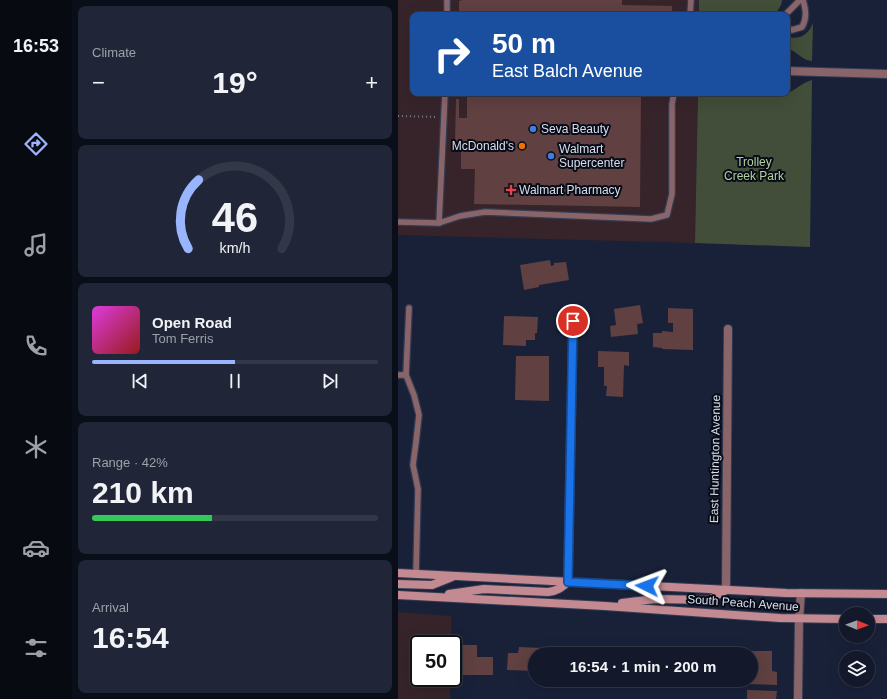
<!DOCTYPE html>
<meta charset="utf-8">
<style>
:root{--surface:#13192b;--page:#202637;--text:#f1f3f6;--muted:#9da0a9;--line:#323847;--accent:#98b5fd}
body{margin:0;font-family:Helvetica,sans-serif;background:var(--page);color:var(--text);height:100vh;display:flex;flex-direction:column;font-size:15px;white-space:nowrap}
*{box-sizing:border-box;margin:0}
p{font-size:13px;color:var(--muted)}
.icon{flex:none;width:22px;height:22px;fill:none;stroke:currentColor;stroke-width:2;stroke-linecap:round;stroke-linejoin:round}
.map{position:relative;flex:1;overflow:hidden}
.details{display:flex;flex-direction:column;gap:6px;padding:6px;background:#0a0e18;width:326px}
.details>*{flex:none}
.guide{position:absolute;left:12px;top:12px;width:380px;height:84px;border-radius:8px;box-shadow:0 4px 16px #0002,0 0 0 1px var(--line);background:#1a4fa0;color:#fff;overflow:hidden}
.needle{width:26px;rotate:91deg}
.tools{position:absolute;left:441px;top:607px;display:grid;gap:8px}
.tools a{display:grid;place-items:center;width:36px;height:36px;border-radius:50%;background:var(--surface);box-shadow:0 4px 16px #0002,0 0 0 1px var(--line);font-size:20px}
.speed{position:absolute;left:12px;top:635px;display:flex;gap:8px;font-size:20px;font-weight:700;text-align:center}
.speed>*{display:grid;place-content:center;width:52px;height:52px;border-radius:50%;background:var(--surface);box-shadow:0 4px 16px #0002,0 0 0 1px var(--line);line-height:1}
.speed .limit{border:2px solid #111;border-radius:6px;background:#fff;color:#111}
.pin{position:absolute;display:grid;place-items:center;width:34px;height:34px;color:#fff;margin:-17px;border:2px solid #fff;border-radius:50%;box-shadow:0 1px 4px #0007}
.me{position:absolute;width:44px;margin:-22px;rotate:273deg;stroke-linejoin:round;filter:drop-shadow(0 0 3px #0008)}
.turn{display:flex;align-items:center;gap:14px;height:84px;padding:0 16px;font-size:18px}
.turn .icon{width:52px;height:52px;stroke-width:2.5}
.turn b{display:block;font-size:28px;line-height:34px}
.big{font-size:30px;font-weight:800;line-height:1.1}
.details .widget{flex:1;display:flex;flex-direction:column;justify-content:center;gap:6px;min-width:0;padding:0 14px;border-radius:8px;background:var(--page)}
.details .dial{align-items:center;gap:0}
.dial svg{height:104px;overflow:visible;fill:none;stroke:var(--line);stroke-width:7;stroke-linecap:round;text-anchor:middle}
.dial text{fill:var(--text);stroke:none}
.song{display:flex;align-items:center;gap:12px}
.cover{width:48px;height:48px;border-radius:6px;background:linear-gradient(135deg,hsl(300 70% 55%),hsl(0 70% 35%))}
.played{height:4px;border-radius:2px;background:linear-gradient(90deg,var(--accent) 50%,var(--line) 50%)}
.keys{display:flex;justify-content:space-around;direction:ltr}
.heat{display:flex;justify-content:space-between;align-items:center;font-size:22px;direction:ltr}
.charge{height:6px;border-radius:3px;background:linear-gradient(90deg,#34c759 42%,var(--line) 0)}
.trip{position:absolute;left:130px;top:647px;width:230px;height:40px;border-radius:20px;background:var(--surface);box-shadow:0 4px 16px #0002,0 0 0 1px var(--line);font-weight:800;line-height:40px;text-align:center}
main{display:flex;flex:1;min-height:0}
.menu{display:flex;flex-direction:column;width:72px;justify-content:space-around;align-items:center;background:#080a11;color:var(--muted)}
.menu .icon{width:28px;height:28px}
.menu .current{color:var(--accent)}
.menu b{font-size:18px;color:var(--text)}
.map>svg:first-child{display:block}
.commercial{fill:#36242a}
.green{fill:#424e39}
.building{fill:#604040}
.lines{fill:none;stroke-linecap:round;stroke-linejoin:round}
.lane-casing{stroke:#343b52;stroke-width:8}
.street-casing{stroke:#343b52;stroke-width:10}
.secondary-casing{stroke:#343b52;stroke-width:10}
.path{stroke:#737a8e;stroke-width:2;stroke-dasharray:1 3;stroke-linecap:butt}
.lane{stroke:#89656a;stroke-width:5.5}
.street{stroke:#89656a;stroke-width:8}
.secondary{stroke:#c38a92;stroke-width:8}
.route-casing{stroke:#114b97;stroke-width:10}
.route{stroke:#1a73e8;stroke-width:7}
.shop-dot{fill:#3f7fe0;stroke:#080c16;stroke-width:1.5}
.food-dot{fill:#e8710a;stroke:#080c16;stroke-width:1.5}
.health-dot{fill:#e0444e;stroke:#080c16;stroke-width:1.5}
.labels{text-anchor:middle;stroke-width:4;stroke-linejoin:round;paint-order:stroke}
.poi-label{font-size:12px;fill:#d8deee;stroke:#080c16;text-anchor:start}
.park-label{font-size:12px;fill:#b3d09e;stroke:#080c16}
.street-label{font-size:12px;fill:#d8deee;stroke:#080c16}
</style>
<main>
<nav class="menu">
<b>16:53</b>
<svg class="icon current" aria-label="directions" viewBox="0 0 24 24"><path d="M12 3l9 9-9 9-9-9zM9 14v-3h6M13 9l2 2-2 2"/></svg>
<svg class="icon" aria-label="music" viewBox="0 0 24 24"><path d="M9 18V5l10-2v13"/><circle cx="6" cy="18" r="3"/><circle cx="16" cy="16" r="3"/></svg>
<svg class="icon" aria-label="phone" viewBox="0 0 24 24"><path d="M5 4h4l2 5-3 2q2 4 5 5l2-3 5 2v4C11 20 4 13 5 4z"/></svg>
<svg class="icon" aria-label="climate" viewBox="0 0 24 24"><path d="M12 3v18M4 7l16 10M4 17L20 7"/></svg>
<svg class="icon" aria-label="car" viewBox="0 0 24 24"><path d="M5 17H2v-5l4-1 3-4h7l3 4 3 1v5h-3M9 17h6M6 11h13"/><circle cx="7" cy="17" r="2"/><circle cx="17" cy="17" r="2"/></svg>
<svg class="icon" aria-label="filters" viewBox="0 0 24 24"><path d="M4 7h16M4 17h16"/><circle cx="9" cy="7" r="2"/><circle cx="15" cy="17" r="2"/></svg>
</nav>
<section class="details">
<div class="widget"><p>Climate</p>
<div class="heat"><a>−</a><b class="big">19°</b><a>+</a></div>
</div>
<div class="widget dial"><svg viewBox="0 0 100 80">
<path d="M14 69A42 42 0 1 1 86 69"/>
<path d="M14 69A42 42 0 0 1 22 16" stroke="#98b5fd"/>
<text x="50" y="56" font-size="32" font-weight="700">46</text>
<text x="50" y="72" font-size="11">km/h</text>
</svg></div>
<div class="widget">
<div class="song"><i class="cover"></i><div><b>Open Road</b><p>Tom Ferris</p></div></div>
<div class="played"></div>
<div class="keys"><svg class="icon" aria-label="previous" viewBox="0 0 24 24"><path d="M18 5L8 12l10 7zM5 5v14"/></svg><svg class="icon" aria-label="pause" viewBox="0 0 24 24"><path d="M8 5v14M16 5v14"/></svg><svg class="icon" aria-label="next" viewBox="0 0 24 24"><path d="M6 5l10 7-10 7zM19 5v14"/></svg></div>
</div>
<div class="widget"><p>Range · 42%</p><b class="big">210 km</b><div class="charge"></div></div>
<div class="widget"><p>Arrival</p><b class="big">16:54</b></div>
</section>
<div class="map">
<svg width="489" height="699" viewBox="0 0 489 699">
<rect width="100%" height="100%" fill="#192139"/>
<g class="commercial">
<path d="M0 0H301V15H15V93H300L297 243 0 235Z"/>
<path d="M0 612 53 616V644H21V678H52V699H0Z"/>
</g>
<g class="green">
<path d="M301 0H384C384 6 379 10 377 15H301Z"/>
<path d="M415 23 414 61C403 60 399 51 389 48V37C402 40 410 35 415 23Z"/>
<path d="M414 80 412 247 297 243 300 93 385 94C397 92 402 83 414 80Z"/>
</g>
<g class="building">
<path d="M65 0H224V5L274 6V15H61V1Z"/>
<path d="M69 93H243L242 207 76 204 77 169H63V143L57 142 58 99H61V118H69Z"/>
<path d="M152 260 153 266 156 265V263L168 262 171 280 141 285V287L126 290 122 265Z"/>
<path d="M242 305 245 323 239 324 240 334 213 337 212 326 218 325 216 309Z"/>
<path d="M270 308 295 309V350L264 349V348L255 347V333H264V331L275 332V323H270Z"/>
<path d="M106 316 140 317 139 333H137V340H128V346L105 345Z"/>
<path d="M200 351 231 352V366L226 365 225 397 208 396 209 386H206V367H200Z"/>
<path d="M118 356H151V401L117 400Z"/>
<path d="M62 645H79V657H95V675H62Z"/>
<path d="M121 647 144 648V654H137V671L109 670 110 653H120Z"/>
<path d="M156 649 170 650V654H156Z"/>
<path d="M352 651H374V671L379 672V685L348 684V680H353Z"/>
<path d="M213 652 236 653V654H212Z"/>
<path d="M248 680H282V682H260V686H247Z"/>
<path d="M349 690 379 691 378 699H349Z"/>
</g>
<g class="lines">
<g class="lane-casing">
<g id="lane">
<path d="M49 15V0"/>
<path d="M292 15 293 0"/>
<path d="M387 15 402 0"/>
<path d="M389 28 394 30 404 27C409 18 408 10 405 0"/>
<path d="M0 222 41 223 62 216 87 212 253 219 269 215 274 194V104L276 93"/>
<path d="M41 223 47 93"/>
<path d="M11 308 8 375 16 395 21 415 18 442 15 465 20 489 18 574"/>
<path d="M0 375H8"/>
</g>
</g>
<g class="street-casing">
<g id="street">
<path d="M389 71 489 74"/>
<path d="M170 582 175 321"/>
<path d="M328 590 330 329"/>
<path d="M400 699 401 619 403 593"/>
</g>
</g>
<g class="secondary-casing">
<g id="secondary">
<path d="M0 573 388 593 489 594"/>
<path d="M0 584 34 585 54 577"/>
<path d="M51 594 86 589 150 592C159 591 163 588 170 582"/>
<path d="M0 595 207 606 382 618 448 619"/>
<path d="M224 603 257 599 311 600 328 590"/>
<path d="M470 619H489"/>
</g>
</g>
<path class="path" d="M0 116 39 117"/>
<use href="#lane" class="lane"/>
<use href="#street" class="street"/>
<use href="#secondary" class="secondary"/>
</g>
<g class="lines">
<g class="route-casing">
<path id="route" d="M175 321 170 582 249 586"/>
</g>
<use href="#route" class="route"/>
</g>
<g class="shop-dot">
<circle cx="135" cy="129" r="4"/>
<circle cx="153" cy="156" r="4"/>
</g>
<circle class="food-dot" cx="124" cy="146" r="4"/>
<path class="health-dot" d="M111 184h4v4h4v4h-4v4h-4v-4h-4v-4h4z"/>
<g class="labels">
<g class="poi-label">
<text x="143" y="133">Seva Beauty</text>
<text x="116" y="150" text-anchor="end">McDonald's</text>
<text x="161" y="153">Walmart<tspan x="161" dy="14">Supercenter</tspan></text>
<text x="121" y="194">Walmart Pharmacy</text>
</g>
<g class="park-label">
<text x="356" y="166">Trolley<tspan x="356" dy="14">Creek Park</tspan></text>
</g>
<g class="street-label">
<text transform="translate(317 459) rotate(-89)" y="4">East Huntington Avenue</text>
<text transform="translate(345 603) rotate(4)" y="4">South Peach Avenue</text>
</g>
</g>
</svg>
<div class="tools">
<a><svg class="needle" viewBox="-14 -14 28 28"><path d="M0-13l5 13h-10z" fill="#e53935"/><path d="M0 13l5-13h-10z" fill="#9da0a9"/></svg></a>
<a><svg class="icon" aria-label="layers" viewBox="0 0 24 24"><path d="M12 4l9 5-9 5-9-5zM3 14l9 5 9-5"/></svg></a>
</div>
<div class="speed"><div class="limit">50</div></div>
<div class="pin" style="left:175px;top:321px;background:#d93025"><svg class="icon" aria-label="arrive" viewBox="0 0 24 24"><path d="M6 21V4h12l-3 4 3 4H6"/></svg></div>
<svg class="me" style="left:249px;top:586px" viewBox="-20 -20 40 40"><path d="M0-17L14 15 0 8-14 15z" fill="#1a73e8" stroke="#fff" stroke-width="4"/></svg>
<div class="trip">16:54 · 1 min · 200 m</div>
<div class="guide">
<div class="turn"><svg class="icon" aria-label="right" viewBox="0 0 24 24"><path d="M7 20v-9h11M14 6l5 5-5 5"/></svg><div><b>50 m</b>East Balch Avenue</div></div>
</div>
</div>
</main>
